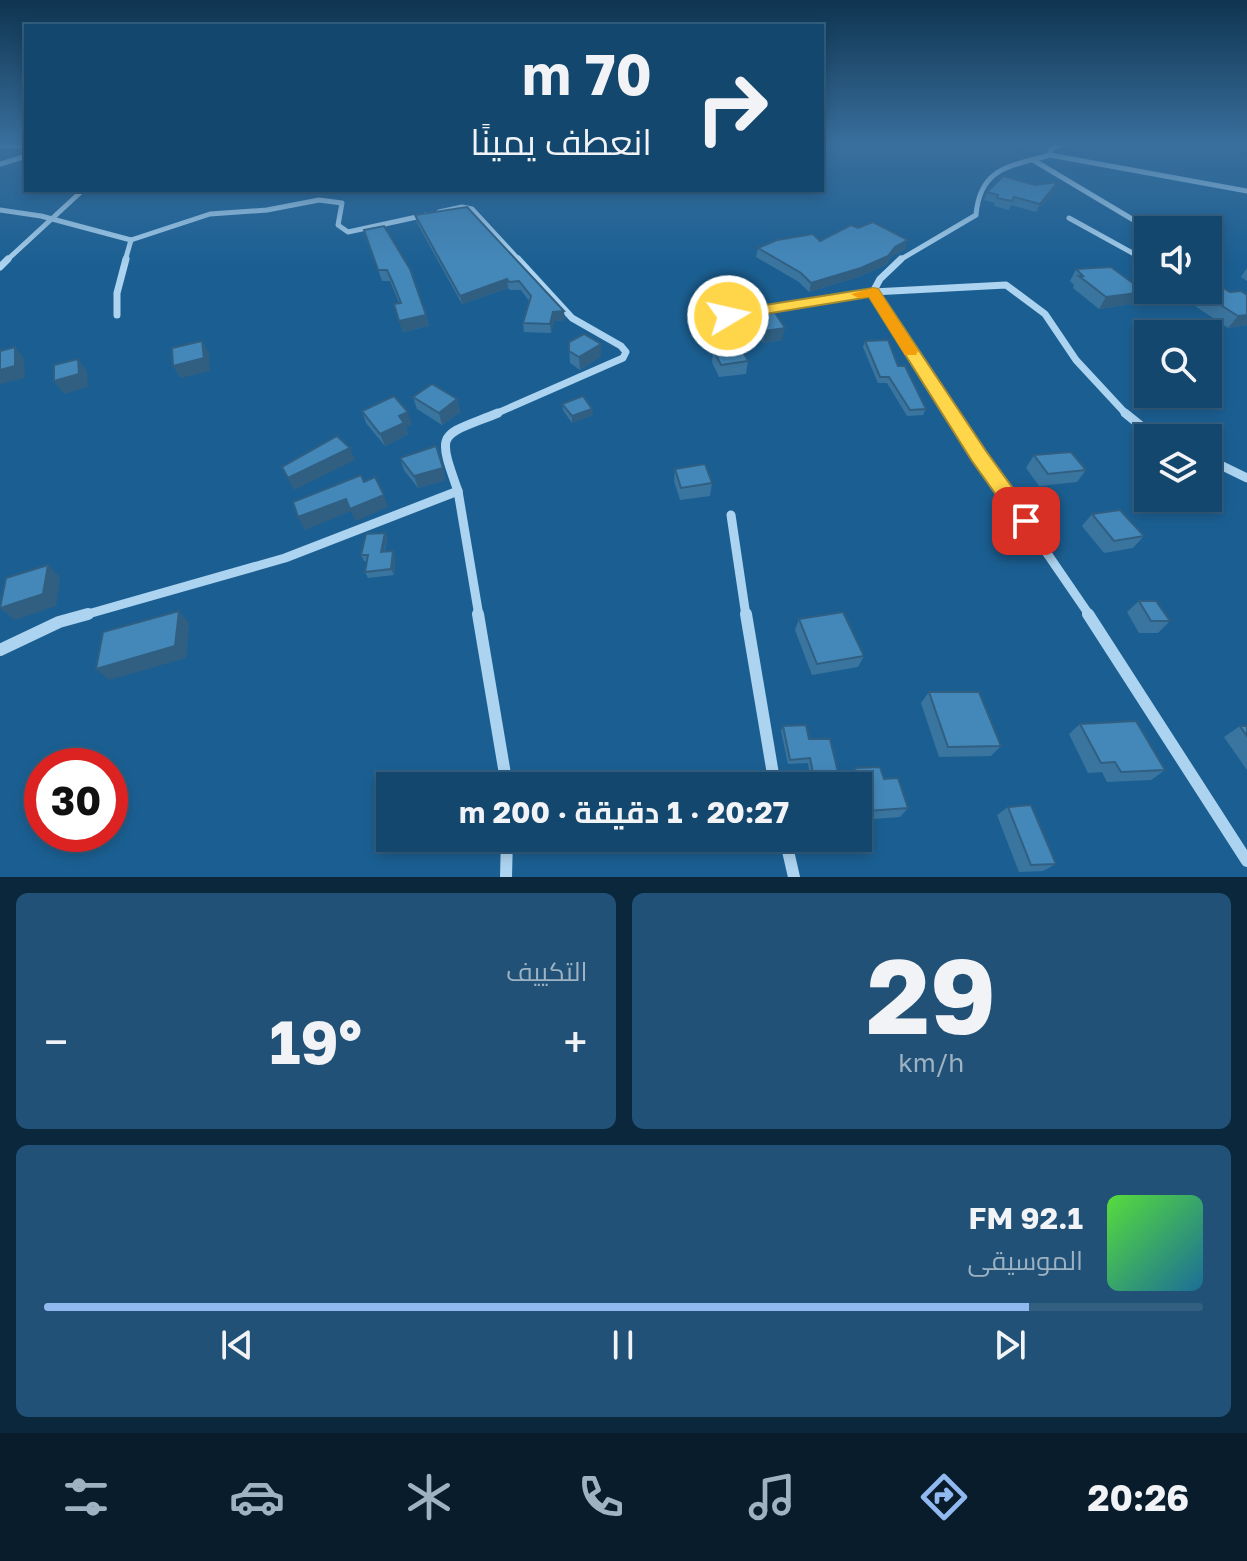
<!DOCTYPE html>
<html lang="ar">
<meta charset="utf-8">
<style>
:root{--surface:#14476e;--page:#215176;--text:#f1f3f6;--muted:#9db2c2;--line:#335f81;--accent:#90b9f0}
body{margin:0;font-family:"Golos Text",Cairo,sans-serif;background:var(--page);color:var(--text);direction:rtl;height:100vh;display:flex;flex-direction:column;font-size:30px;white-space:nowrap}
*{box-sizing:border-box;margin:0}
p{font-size:26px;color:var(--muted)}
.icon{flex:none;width:44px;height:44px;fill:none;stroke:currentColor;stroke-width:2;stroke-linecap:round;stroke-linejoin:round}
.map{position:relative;height:877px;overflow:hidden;direction:ltr}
.side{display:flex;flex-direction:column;gap:16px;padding:16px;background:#0b273c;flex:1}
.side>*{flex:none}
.top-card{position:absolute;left:24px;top:24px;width:800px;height:168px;border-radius:0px;box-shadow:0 4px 12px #0003,0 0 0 2px var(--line);direction:rtl;background:#14476e;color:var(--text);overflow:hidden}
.controls{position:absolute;left:1134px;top:216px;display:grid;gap:16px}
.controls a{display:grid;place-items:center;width:88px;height:88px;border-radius:0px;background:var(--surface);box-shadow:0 4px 12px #0003,0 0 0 2px var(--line);font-size:40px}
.speed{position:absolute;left:24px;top:748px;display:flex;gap:16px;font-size:40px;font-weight:700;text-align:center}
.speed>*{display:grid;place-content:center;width:104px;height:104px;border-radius:50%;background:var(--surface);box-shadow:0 4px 12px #0003,0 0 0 2px var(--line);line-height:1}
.speed .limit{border:12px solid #d22;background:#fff;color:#111}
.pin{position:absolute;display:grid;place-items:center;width:68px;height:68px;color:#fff;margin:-34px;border-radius:16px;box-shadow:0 4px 12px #0006}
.me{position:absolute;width:88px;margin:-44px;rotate:81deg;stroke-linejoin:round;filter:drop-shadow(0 0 6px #0008)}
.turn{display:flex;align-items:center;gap:28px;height:168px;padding:0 40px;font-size:36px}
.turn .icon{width:104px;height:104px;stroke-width:2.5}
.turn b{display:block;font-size:56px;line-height:68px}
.big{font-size:60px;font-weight:700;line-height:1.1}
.side .widget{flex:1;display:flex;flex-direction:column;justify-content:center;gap:12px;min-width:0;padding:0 28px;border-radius:12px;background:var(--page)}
.side .dial{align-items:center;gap:0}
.dial b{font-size:104px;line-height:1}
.song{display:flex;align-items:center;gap:24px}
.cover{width:96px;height:96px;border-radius:12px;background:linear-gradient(135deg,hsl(110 70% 55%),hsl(200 70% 35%))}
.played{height:8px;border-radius:4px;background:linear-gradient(90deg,var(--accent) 85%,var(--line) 85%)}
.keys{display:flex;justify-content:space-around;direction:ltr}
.heat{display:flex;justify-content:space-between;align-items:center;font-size:44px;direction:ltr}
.side .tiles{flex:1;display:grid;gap:16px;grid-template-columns:1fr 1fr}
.widget:last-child{grid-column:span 2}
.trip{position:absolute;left:376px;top:772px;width:496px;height:80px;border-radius:0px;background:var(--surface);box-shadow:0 4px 12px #0003,0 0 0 2px var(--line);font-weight:700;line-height:80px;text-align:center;direction:rtl}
.dock{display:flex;height:128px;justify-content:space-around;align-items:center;background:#081c2c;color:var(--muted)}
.dock .icon{width:56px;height:56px}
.dock .active{color:var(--accent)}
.dock b{font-size:36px;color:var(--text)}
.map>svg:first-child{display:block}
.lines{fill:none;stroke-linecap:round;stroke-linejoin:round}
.street-far3{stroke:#acd3ef;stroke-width:5}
.street-far2{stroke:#acd3ef;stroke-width:7}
.street-far1{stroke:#acd3ef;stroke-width:9}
.street{stroke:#acd3ef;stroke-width:12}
.wall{fill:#3a759f}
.shaded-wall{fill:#305f82}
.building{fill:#4488b9;stroke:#305f82;stroke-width:2}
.route{fill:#ffd54a;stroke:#a68a30;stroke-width:2}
.slow{fill:#f59e0b}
</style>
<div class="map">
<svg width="1247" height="877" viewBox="0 0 1247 877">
<rect width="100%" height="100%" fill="#1b5f92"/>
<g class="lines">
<g class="street-far3">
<path d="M0 146H26"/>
<path d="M1050 155 1247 191"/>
<path d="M1033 160 1137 222"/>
<path d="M0 164 26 156"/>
<path d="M0 210 41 216 131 240 210 214 267 210 319 200 342 203 338 225 348 232 426 215"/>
<path d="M439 212 462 207 472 209 520 261"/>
<path d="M1069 218 1147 261"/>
<path d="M6 261 83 190"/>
<path d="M125 261 131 240"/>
<path d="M898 261 976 215C980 167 1011 166 1050 155L1051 149 1064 143"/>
</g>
<g class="street-far2">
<path d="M901 259 880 279 873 292 953 415"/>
<path d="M1143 259 1148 262"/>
<path d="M0 267 8 259"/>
<path d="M117 315V293L126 259"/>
<path d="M728 316 873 292 1006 285 1045 314 1076 360 1127 415"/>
<path d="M493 415 623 358 626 352 621 346 572 318 518 259"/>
</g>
<g class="street-far1">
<path d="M951 413 1090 616"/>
<path d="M1125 413 1156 438"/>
<path d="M1208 459 1247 478"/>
<path d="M458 491 479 616"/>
<path d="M731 515 746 616"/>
<path d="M81 616 285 558 458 491C436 429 439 437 498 413"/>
</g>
<g class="street">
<path d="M478 614 507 786"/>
<path d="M746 614 775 786"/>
<path d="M1088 614 1247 861"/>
<path d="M0 650 59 622 88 614"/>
<path d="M785 838 794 877"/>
<path d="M506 877 507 838"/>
</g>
</g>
<g class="wall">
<path d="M1055 190 1036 212 1011 205 1009 210 994 206 995 203 984 200 987 192Z"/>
<path d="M467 207 565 320 554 321 551 333 524 332 523 323 529 301 521 290H510L508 288 462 304 417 223 415 215Z"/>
<path d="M364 230 426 315 429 326 403 332 394 304 399 303 390 281H382Z"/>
<path d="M820 241 905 249 892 256 886 265 858 277 809 292 799 282 756 257 758 248Z"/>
<path d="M1247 268V281L1241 277Z"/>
<path d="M1076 269 1138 303 1099 309 1073 288 1074 285 1070 281Z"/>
<path d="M1171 290H1208L1230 292 1247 325 1228 328Z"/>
<path d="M755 315 782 340 763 343 753 327Z"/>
<path d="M865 341 898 366 926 409 923 415 907 416 887 383H878L863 347Z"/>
<path d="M569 342 601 356 580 370 570 363Z"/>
<path d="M713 349 748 361 746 374 719 377 712 362Z"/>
<path d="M413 397 457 399 460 412 442 425 417 409Z"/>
<path d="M562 404 593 415 572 423 563 410Z"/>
<path d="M362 411 412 424 406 427 408 434 385 446 366 423Z"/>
<path d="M1034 455 1086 470 1077 482 1039 486 1026 468Z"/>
<path d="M400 458 446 480 418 488 404 470Z"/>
<path d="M675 469 712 483 710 496 680 500 674 481Z"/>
<path d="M1092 514 1144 536 1133 548 1104 553 1082 526Z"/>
<path d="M385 533 387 539 385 552 395 557 394 575 368 578 365 572 367 561H364L361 555Z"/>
<path d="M1139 601 1170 621 1158 633H1139L1127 612Z"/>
<path d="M799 619 864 656 858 667 812 675 795 630Z"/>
<path d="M929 692 1001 746 991 756 939 757 921 703Z"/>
<path d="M1080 724 1165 770 1151 780 1107 782 1102 772 1088 773 1069 734Z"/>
<path d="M783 726 809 739 838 772 835 777H810L808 763 788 764 781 731Z"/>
<path d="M1240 726H1247V770L1224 737Z"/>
<path d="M855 768 884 779 908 808 900 817 860 820 858 811V786H851L849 778Z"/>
<path d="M1008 807 1056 864 1043 871 1019 872 997 815Z"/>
<path d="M730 838H776L774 842 731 844Z"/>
</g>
<g class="shaded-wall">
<path d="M1058 182 1055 190 1036 212 1040 204Z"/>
<path d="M908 240 905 249 892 256 886 265 858 277 809 292 811 283 895 247Z"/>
<path d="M507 279 508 288 462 304 460 296Z"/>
<path d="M1145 292 1138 303 1099 309 1106 297Z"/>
<path d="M564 311 565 320 554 321 551 333 550 324 553 312Z"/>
<path d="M426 315 429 326 403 332 399 321Z"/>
<path d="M1247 315V325L1228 328 1238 316Z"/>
<path d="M785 328 782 340 763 343 765 331Z"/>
<path d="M202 341 209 353 210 371 180 378 173 366Z"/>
<path d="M601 344V356L580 370 579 357Z"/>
<path d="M15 347 24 359 25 378 0 384V370Z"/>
<path d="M78 359 87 371 88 387 64 394 54 381Z"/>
<path d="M457 399 460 412 442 425 439 413Z"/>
<path d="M592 409 593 415 572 423V416Z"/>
<path d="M408 412 412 424 406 427 408 434 385 446 380 434 399 416Z"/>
<path d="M350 448 355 460 294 490 288 478Z"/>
<path d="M443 468 446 480 418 488 414 476Z"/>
<path d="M384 495 388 507 356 521 351 511 305 530 298 517 346 499Z"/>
<path d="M385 533 387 539 383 558 381 552Z"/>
<path d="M393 551 395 557 394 575 391 569Z"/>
<path d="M48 565 60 577 56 606 15 620 0 608Z"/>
<path d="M179 611 189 623 186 658 109 680 96 669Z"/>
</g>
<g class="building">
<path d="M1003 176 1035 185 1058 182 1040 204 1014 197 1012 201 997 198 998 195 987 192Z"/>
<path d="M467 207 564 311 553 312 550 324 523 323 531 296 519 281 509 282 507 279 460 296 415 215Z"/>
<path d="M873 222 908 240 895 247 888 256 861 268 811 283 801 273 758 248 777 240 813 234 820 241 851 225 858 228Z"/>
<path d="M384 226 410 269 426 315 399 321 394 304 401 303 393 283 387 270H378L364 230Z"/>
<path d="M1111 267 1145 292 1106 297 1079 276H1083L1076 269Z"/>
<path d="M1208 279 1230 292 1241 291 1247 295V315L1238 316 1197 290H1208Z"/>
<path d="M775 313 785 328 765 331 755 315Z"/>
<path d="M584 334 601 344 579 357 569 351V342Z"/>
<path d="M888 340 898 366H905L926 409 910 410 889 377H880L865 341Z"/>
<path d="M202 341 204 358 173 366 172 348Z"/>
<path d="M740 346 748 361 721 365 713 349Z"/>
<path d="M15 347V366L0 370V351Z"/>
<path d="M78 359 79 374 54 381V365Z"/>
<path d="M432 384 457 399 439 413 413 397Z"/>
<path d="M394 396 408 412 399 416 404 423 380 434 362 411Z"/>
<path d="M583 396 592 409 572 416 562 404Z"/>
<path d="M337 436 350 448 288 478 282 467Z"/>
<path d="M436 446 443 468 414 476 400 458Z"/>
<path d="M1071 452 1086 470 1048 474 1034 455Z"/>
<path d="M705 464 712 483 681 488 675 469Z"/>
<path d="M361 475 364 482 375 477 384 495 350 509 346 499 298 517 293 502Z"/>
<path d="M1120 510 1144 536 1114 541 1092 514Z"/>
<path d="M385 533 381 552 393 551 391 569 365 572 368 555H361L366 534Z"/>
<path d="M48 565 43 594 0 608 6 578Z"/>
<path d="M1139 601H1156L1170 621H1151Z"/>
<path d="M179 611 175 646 96 669 103 632Z"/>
<path d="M843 612 864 656 817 664 799 619Z"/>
<path d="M929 692H979L1001 746 948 747Z"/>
<path d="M1136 721 1165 770 1121 772 1115 762 1101 763 1080 724Z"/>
<path d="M806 725 809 739H830L838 772 813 773 810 758 790 760 783 726Z"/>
<path d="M1240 726H1247V736Z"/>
<path d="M880 767 884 779 898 778 908 808 867 811 855 768Z"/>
<path d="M1031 805 1056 864 1031 865 1008 807Z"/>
</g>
<linearGradient id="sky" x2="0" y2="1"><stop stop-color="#0f3450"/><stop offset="0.54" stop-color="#396f9d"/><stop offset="1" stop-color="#396f9d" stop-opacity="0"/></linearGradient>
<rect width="1247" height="266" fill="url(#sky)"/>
<path class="route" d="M873 288 878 289 986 451 1033 516 1036 521 1033 527H1019L972 461 869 297 728 320 720 316 728 311Z"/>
<path class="slow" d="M873 288 878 289 918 351 916 355H905L869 297 858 298 851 294Z"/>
</svg>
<div class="controls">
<a><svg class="icon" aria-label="sound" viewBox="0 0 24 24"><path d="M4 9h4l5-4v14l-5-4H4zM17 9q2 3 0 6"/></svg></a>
<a><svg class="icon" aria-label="search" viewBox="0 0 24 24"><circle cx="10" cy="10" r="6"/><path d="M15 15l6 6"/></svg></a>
<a><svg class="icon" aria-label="layers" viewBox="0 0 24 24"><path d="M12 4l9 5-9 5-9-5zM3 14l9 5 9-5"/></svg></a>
</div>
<div class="speed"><div class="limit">30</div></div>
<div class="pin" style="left:1026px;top:521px;background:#d93025"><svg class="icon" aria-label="arrive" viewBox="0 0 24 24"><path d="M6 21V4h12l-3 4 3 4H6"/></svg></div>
<svg class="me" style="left:728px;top:316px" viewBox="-20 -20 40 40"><circle r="17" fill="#ffd54a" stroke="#fff" stroke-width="3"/><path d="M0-11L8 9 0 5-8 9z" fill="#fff"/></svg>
<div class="trip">20:27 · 1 دقيقة · 200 m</div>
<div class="top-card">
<div class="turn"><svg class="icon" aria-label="right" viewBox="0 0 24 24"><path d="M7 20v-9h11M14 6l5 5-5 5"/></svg><div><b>70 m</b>انعطف يمينًا</div></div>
</div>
</div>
<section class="side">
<div class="tiles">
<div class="widget dial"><b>29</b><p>km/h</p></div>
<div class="widget"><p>التكييف</p>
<div class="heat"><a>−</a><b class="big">19°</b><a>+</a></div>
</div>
<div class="widget">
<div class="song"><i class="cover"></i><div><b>92.1 FM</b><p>الموسيقى</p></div></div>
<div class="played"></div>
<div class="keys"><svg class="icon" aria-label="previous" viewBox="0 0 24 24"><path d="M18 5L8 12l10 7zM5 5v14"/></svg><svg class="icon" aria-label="pause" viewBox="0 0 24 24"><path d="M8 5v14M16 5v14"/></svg><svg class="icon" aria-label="next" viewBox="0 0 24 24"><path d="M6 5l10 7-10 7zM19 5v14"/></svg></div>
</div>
</div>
</section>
<nav class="dock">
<b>20:26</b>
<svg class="icon active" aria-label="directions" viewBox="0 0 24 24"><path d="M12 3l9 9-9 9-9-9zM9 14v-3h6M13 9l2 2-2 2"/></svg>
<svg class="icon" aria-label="music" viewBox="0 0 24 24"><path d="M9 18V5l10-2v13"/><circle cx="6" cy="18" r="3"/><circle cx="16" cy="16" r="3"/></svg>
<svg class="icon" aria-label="phone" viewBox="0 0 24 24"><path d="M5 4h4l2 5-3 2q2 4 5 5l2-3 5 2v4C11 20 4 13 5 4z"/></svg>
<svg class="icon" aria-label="climate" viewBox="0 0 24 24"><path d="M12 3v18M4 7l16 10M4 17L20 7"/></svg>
<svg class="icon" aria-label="car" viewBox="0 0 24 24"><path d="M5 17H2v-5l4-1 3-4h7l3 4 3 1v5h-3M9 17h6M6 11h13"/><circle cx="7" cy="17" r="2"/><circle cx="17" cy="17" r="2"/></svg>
<svg class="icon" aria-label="filters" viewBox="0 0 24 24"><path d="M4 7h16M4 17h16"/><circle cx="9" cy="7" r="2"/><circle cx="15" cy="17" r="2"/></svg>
</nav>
